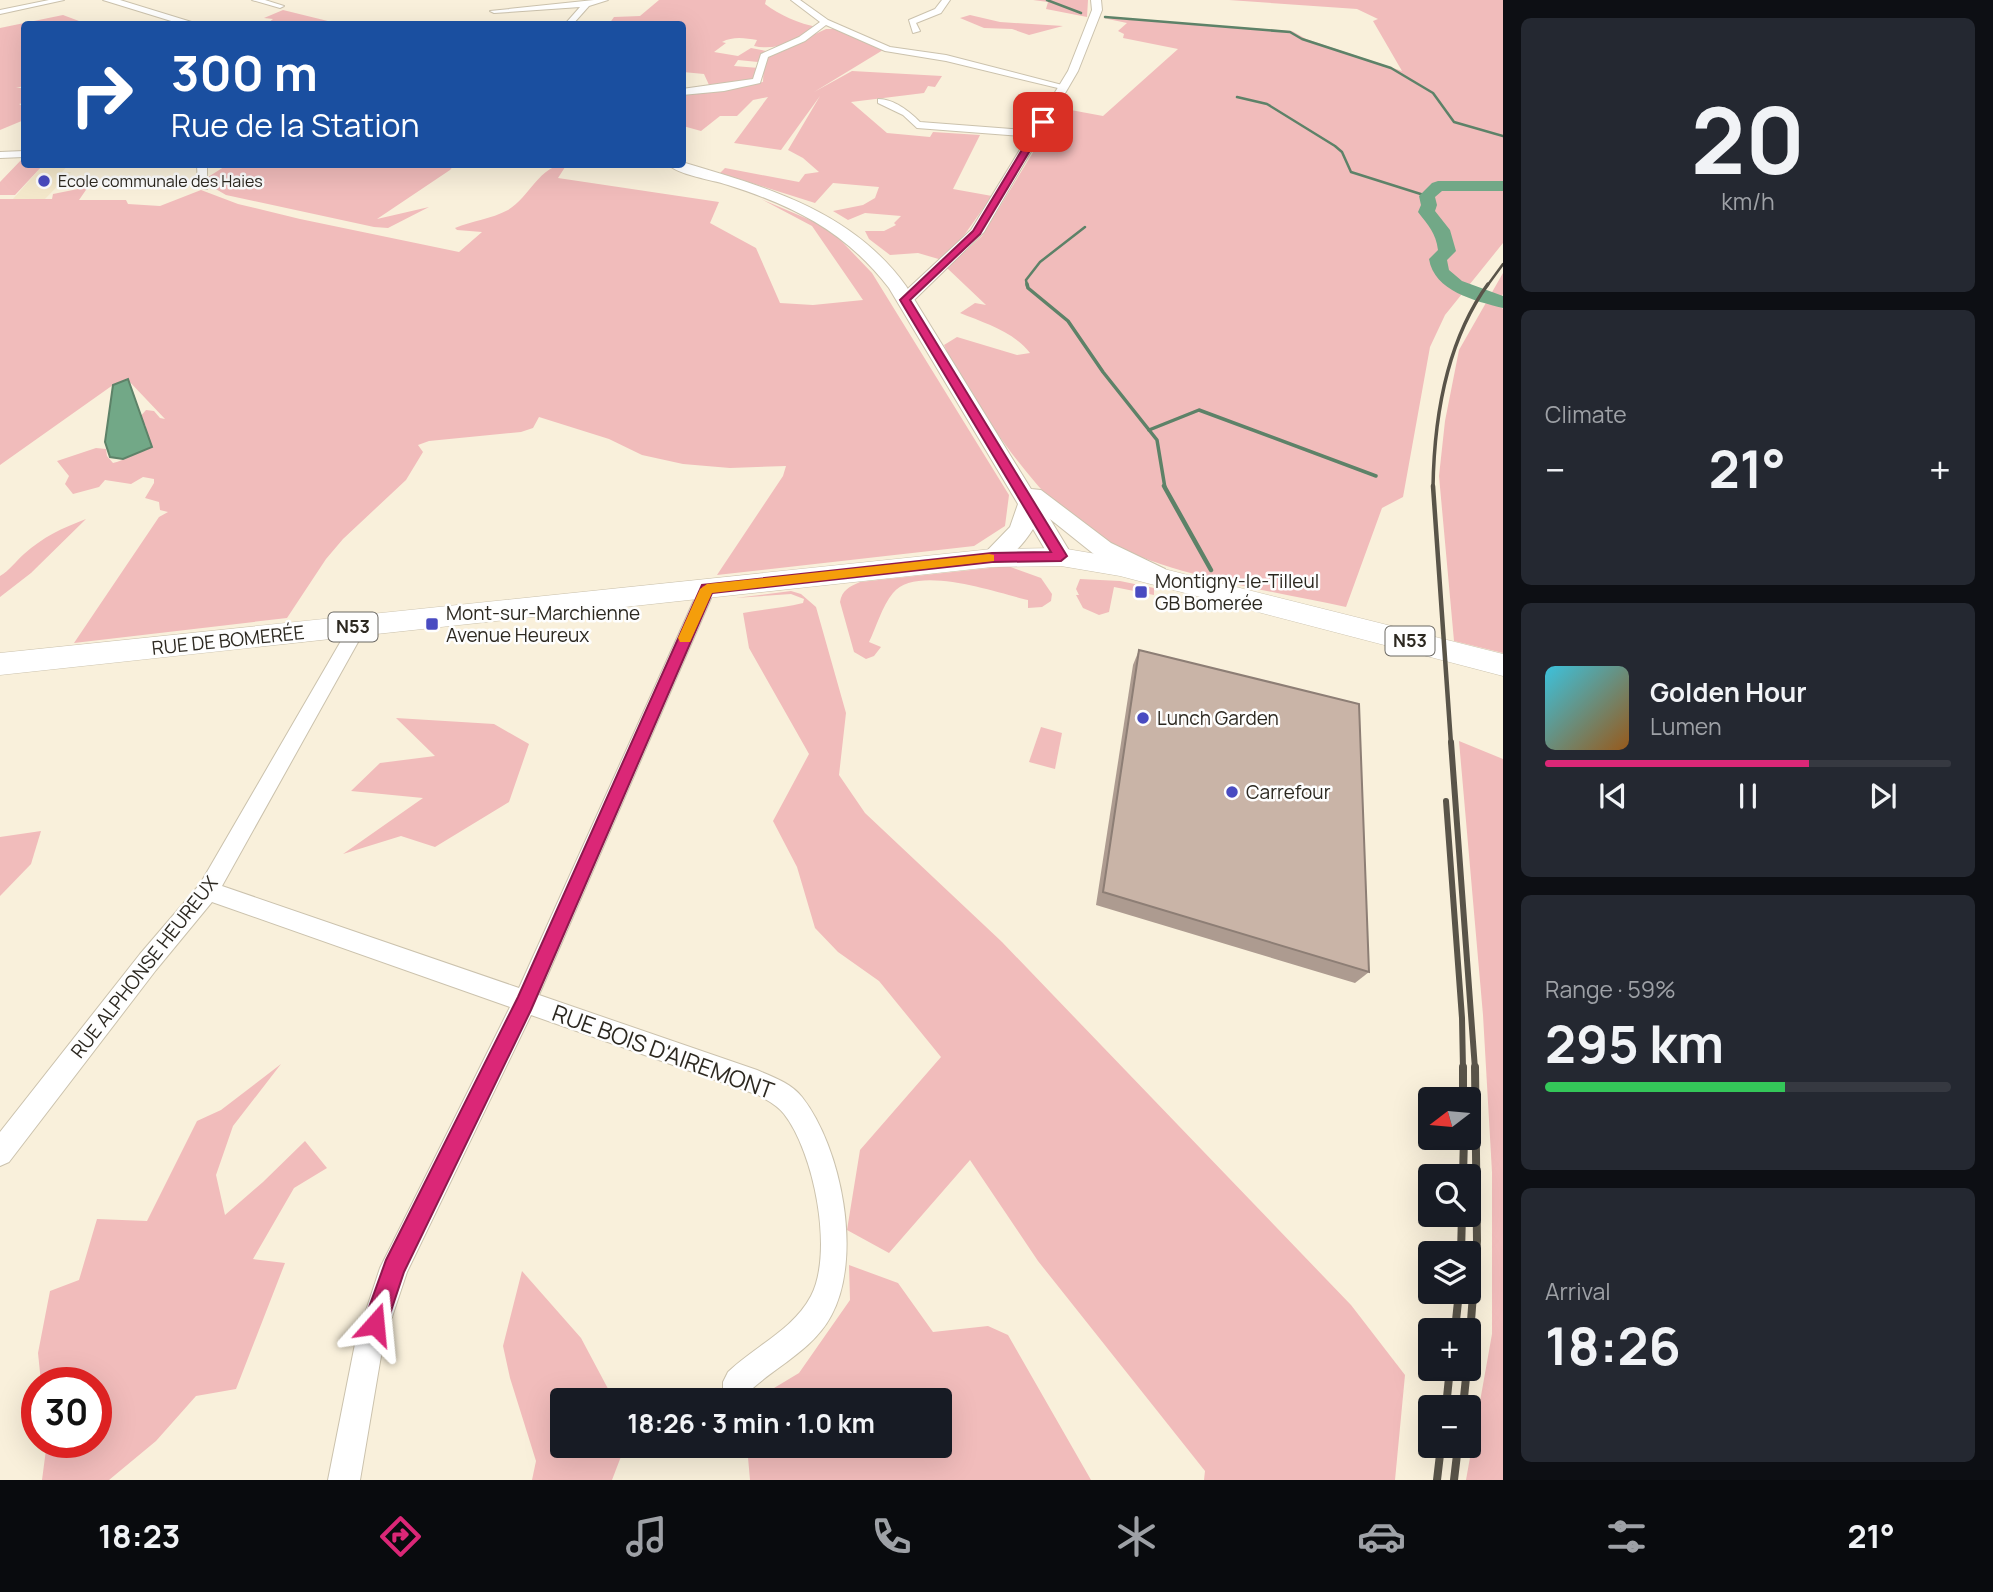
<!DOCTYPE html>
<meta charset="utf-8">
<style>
:root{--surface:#171b24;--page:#242831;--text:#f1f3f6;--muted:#9ea1a6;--line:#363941;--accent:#db2777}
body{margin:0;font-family:Manrope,sans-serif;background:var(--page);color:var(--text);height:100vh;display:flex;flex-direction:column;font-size:26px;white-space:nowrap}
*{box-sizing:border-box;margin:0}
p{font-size:23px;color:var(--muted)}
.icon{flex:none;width:38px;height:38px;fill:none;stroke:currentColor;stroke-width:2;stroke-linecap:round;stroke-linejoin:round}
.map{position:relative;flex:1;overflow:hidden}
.details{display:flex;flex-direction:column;gap:18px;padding:18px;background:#0d0f14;width:490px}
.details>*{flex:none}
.guide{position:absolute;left:21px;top:21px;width:665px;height:147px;border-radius:7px;box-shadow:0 7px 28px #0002;background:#1a4fa0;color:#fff;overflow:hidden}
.needle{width:46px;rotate:254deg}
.controls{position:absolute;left:1418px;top:1087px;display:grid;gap:14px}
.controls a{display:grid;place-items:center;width:63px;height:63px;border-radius:7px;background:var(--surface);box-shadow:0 7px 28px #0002;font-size:35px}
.speed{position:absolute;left:21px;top:1367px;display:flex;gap:14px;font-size:35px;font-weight:700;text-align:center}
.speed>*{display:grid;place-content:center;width:91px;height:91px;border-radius:50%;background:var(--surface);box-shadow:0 7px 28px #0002;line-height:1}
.speed .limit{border:10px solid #d22;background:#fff;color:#111}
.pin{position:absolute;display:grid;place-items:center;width:60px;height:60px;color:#fff;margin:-30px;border-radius:14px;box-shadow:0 4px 10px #0006}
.me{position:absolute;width:77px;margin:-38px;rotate:18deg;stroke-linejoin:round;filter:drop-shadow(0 0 5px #0008)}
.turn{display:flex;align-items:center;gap:24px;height:147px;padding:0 35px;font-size:32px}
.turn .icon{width:91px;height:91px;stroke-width:2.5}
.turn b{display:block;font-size:49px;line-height:60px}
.big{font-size:52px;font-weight:700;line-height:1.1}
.details .widget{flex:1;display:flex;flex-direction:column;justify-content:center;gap:10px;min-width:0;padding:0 24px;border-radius:10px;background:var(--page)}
.details .dial{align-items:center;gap:0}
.dial b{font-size:91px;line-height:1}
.song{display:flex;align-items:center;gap:21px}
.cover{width:84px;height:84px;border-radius:10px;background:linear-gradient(135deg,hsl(190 70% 55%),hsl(30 70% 35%))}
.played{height:7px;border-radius:4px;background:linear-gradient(90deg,var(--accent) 65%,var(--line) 65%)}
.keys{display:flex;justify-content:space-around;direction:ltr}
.heat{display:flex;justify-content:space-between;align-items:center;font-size:38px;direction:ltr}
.charge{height:10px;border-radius:5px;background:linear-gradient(90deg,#34c759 59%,var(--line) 0)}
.trip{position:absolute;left:550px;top:1388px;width:402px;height:70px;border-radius:7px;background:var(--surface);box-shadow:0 7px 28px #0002;font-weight:700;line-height:70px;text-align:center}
.menu{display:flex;height:112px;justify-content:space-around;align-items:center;background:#090b0e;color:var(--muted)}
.menu .icon{width:49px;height:49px}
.menu .current{color:var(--accent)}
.menu b{font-size:32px;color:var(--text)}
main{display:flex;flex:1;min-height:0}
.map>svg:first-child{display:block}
.built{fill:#f4e8cb}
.green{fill:#f1bcbb}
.water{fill:#72a887;stroke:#5d8268;stroke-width:2}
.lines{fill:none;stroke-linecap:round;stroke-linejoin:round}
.stream-far2{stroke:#5d8268;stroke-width:2.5}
.stream-far1{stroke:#5d8268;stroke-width:3.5}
.stream{stroke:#5d8268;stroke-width:4.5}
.river{fill:#72a887;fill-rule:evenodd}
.minor-casing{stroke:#cbc2ad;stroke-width:2}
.tertiary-casing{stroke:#cbc2ad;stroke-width:2}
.secondary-casing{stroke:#cbc2ad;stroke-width:2}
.primary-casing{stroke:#cbc2ad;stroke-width:1}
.minor{fill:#fff;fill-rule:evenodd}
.tertiary{fill:#fff;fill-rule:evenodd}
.secondary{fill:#fff;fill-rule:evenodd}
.primary{fill:#fff;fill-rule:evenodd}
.rail-far4{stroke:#595449;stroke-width:2.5}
.rail-far3{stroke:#595449;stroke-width:3.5}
.rail-far2{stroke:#595449;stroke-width:4.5}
.rail-far1{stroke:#595449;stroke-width:6}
.rail{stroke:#595449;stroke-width:8}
.wall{fill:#ad9b90}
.building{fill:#c9b4a7;stroke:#8d7e75;stroke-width:2}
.route{fill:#db2777;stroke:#8e194d;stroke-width:2}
.slow{fill:#f59e0b}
.poi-dot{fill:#494bc1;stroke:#fefefe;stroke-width:2.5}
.labels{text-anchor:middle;stroke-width:5;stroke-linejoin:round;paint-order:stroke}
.far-poi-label{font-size:16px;fill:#2c2820;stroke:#fefefe;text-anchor:start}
.shield{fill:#fefefe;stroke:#6b6863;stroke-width:2}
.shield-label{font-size:18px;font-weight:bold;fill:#2c2820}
.poi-label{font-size:19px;fill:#2c2820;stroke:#fefefe;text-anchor:start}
.street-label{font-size:19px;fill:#2c2820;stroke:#fefefe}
.near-street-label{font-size:23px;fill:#2c2820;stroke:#fefefe}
</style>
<main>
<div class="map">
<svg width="1503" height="1480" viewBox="0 0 1503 1480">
<rect width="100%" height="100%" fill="#f9f0db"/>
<path class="built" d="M43 165H68L62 172H71L45 199H13Z"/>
<g class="green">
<path d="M659 0H766L765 4C779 15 800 24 817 27 801 41 775 51 754 46L757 40C745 38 733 36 722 42L726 43 714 52 738 56 751 48 766 51 758 62 738 60 734 66 759 68 756 78 720 87 709 85 704 74 683 72 682 24H609L614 17 640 16Z"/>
<path d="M1033 0H1088L1087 17 1046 9 1048 2Z"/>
<path d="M1229 0H1503V243L1445 315 1430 347 1403 497 1382 508 1346 607C1266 590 1172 576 1099 539 1048 514 967 397 944 345L957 337 1017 355 1030 353C1014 332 985 323 960 313L975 303 986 305 947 268 982 236 1060 108 1103 116 1178 49 1123 38 1124 34 1118 31 1127 23 1103 18 1292 31 1306 39 1402 71 1373 21 1378 19 1357 9Z"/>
<path d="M283 10 340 24H267L273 19 264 18Z"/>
<path d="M63 15 87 24H24V86L16 88H24V103L19 104 24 107V120L0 130V28Z"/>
<path d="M970 15 1000 22 1063 26 1029 35 1012 29 984 28 960 18Z"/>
<path d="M826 29H835L883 50 814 92 852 71 942 76 935 87 928 86 924 93 851 102 887 133 930 137 933 132 980 135 953 189 992 196 965 234 942 260 918 253 890 255 869 239 865 231H884L896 225 894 223 901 216 865 213 848 220 833 211 863 205 875 198 879 187 833 183 815 203 720 173 725 168 799 182 805 174 819 172 803 158 788 150 820 96 781 150 734 143 768 97 753 100 737 116H720L701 131 683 126V93L763 82 764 58Z"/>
<path d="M24 157V164L43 165 15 195H0V182Z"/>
<path d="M567 164 558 178 719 202 710 223 756 248 780 303 813 305 863 300 812 226 761 199 829 228 872 273 1009 495 1005 526 974 546 717 575 783 476 786 466 730 468 683 464 642 455 609 439 539 417 533 428 521 432 429 441 418 445 423 452 406 480 343 539 326 559 287 618 74 643 159 517 168 512 160 510 159 502 145 498 154 483V479L143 477 131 484 105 480 99 487 73 494 65 484 69 476 57 461 96 448 106 449 107 456 113 463C126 460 135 452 147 450L150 445 143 431 146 426 139 418 146 410 154 411 160 418 165 419 127 379 113 385 0 465V199H52L53 194 88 187 79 200H126L128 204 160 206 201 190 238 204 300 219 459 252 482 232 457 230 455 228C472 221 491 219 508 210 530 197 539 165 567 164Z"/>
<path d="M227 165H454L450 170 377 219 429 207 388 228 374 227 226 195 209 185 205 179Z"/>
<path d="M1503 273V294L1497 302 1503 309V653L1454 641 1439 476 1445 421 1459 350Z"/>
<path d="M86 519 31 573 0 597V576C10 570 15 562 24 554 43 537 62 528 86 519Z"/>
<path d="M1008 566 1041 578 1052 594 1051 601 1042 607 1028 608V600C997 593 917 564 893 593 882 606 876 628 869 642L881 647 874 656 866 659 854 652 840 602C842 590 849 587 860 582Z"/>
<path d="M1080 579 1120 581 1154 588V595L1114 587 1109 612 1099 615 1083 608 1076 595H1079L1076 589Z"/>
<path d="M791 591 801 594 816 607 846 713 839 775 865 813 1002 942 1351 1305 1405 1375 1395 1480H1204L1205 1471 1038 1261 970 1160 889 1253 847 1230 860 1150 941 1057 879 981 838 952 815 928 797 867 773 821 809 754 749 648 743 613C763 609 784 608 803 603L804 599 791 594 735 598Z"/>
<path d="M396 718 494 724 529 744 509 802 435 847 401 836 343 854 423 798 351 791 380 763 435 756Z"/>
<path d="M1041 727 1062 733 1055 769 1029 762Z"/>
<path d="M1459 741 1503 759V1480H1466L1492 1334V1172L1483 1015Z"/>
<path d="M41 831 31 864 0 896V837Z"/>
<path d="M281 1064 233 1126 216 1175 225 1215 263 1182 305 1141 327 1168 294 1188 253 1259 285 1263 236 1389 196 1396 156 1441 109 1480H42L47 1442H96V1382H41L38 1353 50 1291 79 1280 97 1219 147 1221 197 1121 221 1110Z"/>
<path d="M849 1265 898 1283 933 1332 988 1326 1008 1335 1091 1480H750L747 1446H940V1400H754L799 1373 850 1300Z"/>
<path d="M522 1271 581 1338 614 1400H562V1446H625L612 1480H532L536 1461 510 1378 503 1346Z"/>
</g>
<path class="water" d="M128 379 152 447 123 459 110 457 105 442 113 385Z"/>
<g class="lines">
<g class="stream-far2">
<path d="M1047 0 1081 13"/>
<path d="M1105 17 1290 32 1302 39 1391 68 1433 93 1454 122 1503 136"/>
<path d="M1237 97 1267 104 1335 146 1342 152 1351 172 1427 196"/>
<path d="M1027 286 1026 280 1040 262 1085 227"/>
</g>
<g class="stream-far1">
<path d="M1027 284 1028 288 1068 321 1103 372 1157 440 1165 488"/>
<path d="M1149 430 1199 410 1376 476"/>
</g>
<path class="stream" d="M1164 486 1211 570"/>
<path class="river" d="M1438 181H1503V191H1442L1435 197 1437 205 1435 211 1450 230 1456 251 1447 260 1449 270 1462 281 1503 296V308C1475 301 1434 291 1429 259L1438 250C1436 233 1428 225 1418 212L1421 205 1419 196 1432 183Z"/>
<g class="minor-casing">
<g id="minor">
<path d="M49 0H64L0 14V10Z"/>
<path d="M252 0H265L284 6 280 8Z"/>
<path d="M594 0H608L589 6 573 24H565L580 7 494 13 490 11Z"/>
<path d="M791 0H800L828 20 890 47 946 55 1066 86 1062 89 946 61 885 51 826 25 805 41 768 57 760 83 724 91 682 95V89L753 79 761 54 799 37 820 22Z"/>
<path d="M942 0H950L941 13 916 23 920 31 913 33 909 20 935 9Z"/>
<path d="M878 99C894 99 909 111 920 122L1036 131 1041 134 1036 137 917 128 903 115 878 103Z"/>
<path d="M24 151V157L0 158V152Z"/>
<path d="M197 164H207V189L198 187Z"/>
<path d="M707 583 715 589 539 995 757 1070C773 1077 791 1083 802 1097 842 1148 863 1258 831 1316 814 1348 779 1365 753 1388V1400H723V1382L728 1372C754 1347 794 1329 811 1296 834 1252 814 1152 784 1114 777 1105 767 1100 758 1095L531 1015 407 1272 383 1344 360 1480H328L355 1344 380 1268 510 1007 212 902 156 970 9 1162 0 1166V1132L140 954 200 884 352 622 358 620 367 626 222 886 519 988 699 589Z"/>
</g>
</g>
<g class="tertiary-casing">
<path id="tertiary" d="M1091 0H1101L1102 10 1078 71 984 232 911 303H899L897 300 899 297 971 230 1068 71 1092 10Z"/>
</g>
<g class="secondary-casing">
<g id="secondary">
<path d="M103 0H120L198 24H181Z"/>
<path d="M682 162C766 187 852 211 906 286L1031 489 1041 490 1111 543 1165 569 1168 575 1165 581 1156 583 1147 581 1095 555 1050 519 1073 557 1069 563 1061 565 1053 563 1033 529C1023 545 1003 569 984 564L980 558 1010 527 1018 504 889 288C846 232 794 206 728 185 710 179 681 176 667 164H682Z"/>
</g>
</g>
<g class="primary-casing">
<path id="primary" d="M1061 548 1120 558 1503 654V676L1120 576 1061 566 992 567 0 675V653L992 549Z"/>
</g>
<use href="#minor" class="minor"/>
<use href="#tertiary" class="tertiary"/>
<use href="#secondary" class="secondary"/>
<use href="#primary" class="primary"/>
<path class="rail-far4" d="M1487 286 1503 264"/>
<path class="rail-far3" d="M1433 488C1434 418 1446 342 1488 284"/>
<path class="rail-far2" d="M1433 486 1451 744"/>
<g class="rail-far1">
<path d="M1451 742 1475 1069"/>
<path d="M1446 801 1462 1018 1463 1069"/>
</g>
<g class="rail">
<path d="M1463 1067V1099"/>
<path d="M1463 1176 1464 1138"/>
<path d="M1461 1253 1462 1214"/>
<path d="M1455 1330 1459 1292"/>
<path d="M1468 1361 1477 1241 1475 1067"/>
<path d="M1446 1407 1450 1368"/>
<path d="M1463 1407 1467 1368"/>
<path d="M1437 1480 1441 1446"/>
<path d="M1454 1480 1458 1446"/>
</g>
</g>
<path class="wall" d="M1139 650 1369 972 1355 983 1096 905 1133 665Z"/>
<path class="building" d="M1139 650 1359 704 1369 972 1103 892Z"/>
<path class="route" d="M1040 120 1047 122 980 234 910 300 1067 556 1061 561 992 562 712 593 531 1010 404 1272 384 1332 375 1336 367 1332 363 1324 386 1260 518 997 702 585 992 553 1051 552 900 300 973 231Z"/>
<path class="slow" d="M989 554 994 555V561L712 593 690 642H680L678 638 700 589 707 584Z"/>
<g class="poi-dot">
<circle cx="44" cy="181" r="7"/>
<rect x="1134" y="585" width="14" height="14" rx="3.5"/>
<rect x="425" y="617" width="14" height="14" rx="3.5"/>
<circle cx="1143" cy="718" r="7"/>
<circle cx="1232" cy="792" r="7"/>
</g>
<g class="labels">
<g class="far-poi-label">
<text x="58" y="187">Ecole communale des Haies</text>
</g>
<g class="shield">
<rect x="328.5" y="612.5" width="49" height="29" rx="5"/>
<rect x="1385.5" y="626.5" width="49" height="29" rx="5"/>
</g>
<g class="shield-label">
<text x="353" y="633">N53</text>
<text x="1410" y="647">N53</text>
</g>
<g class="poi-label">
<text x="1155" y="588">Montigny-le-Tilleul<tspan x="1155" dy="22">GB Bomerée</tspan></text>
<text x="446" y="620">Mont-sur-Marchienne<tspan x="446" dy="22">Avenue Heureux</tspan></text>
<text x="1157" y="725">Lunch Garden</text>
<text x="1246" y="799">Carrefour</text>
</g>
<g class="street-label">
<text transform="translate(228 640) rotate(-6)" y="7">RUE DE BOMERÉE</text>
<text transform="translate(144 967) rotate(-52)" y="7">RUE ALPHONSE HEUREUX</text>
</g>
<g class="near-street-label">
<text transform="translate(663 1052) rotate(20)" y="8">RUE BOIS D'AIREMONT</text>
</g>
</g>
</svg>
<div class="controls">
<a><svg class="needle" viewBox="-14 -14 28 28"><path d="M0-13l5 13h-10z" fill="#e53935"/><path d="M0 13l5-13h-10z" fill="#9ea1a6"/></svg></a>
<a><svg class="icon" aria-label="search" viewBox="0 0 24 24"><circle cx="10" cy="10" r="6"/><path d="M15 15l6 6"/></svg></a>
<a><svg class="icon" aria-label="layers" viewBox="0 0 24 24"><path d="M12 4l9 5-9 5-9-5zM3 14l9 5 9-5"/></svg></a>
<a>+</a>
<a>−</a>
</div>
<div class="speed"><div class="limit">30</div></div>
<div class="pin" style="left:1043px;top:122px;background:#d93025"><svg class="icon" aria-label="arrive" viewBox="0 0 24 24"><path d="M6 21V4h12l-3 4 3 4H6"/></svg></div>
<svg class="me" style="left:375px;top:1324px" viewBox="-20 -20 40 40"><path d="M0-17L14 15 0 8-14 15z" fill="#db2777" stroke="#fff" stroke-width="4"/></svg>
<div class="trip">18:26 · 3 min · 1.0 km</div>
<div class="guide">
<div class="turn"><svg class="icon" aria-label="right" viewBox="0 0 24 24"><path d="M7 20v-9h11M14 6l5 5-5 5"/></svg><div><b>300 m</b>Rue de la Station</div></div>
</div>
</div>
<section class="details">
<div class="widget dial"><b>20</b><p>km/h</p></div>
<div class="widget"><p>Climate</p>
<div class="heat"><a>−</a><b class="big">21°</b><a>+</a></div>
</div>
<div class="widget">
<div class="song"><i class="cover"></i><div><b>Golden Hour</b><p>Lumen</p></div></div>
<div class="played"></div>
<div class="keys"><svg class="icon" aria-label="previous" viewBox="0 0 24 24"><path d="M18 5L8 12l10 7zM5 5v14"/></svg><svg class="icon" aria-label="pause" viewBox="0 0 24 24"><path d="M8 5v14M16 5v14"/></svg><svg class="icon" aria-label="next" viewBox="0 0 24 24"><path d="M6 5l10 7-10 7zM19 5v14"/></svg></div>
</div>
<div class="widget"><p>Range · 59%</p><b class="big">295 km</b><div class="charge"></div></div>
<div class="widget"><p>Arrival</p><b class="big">18:26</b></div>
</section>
</main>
<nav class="menu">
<b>18:23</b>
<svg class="icon current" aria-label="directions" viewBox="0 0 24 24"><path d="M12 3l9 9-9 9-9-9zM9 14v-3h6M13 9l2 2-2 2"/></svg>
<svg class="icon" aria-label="music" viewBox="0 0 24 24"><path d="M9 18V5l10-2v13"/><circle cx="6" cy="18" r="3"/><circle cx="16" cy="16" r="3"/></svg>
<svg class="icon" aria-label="phone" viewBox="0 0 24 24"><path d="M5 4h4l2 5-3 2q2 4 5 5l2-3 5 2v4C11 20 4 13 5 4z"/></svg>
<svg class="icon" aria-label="climate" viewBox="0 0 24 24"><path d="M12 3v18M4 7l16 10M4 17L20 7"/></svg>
<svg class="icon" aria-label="car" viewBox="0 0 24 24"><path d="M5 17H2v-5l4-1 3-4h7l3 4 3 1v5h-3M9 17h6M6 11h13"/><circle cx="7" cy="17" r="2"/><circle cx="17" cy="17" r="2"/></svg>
<svg class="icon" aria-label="filters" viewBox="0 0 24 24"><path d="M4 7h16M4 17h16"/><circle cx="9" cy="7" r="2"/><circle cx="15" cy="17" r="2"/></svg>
<b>21°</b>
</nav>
